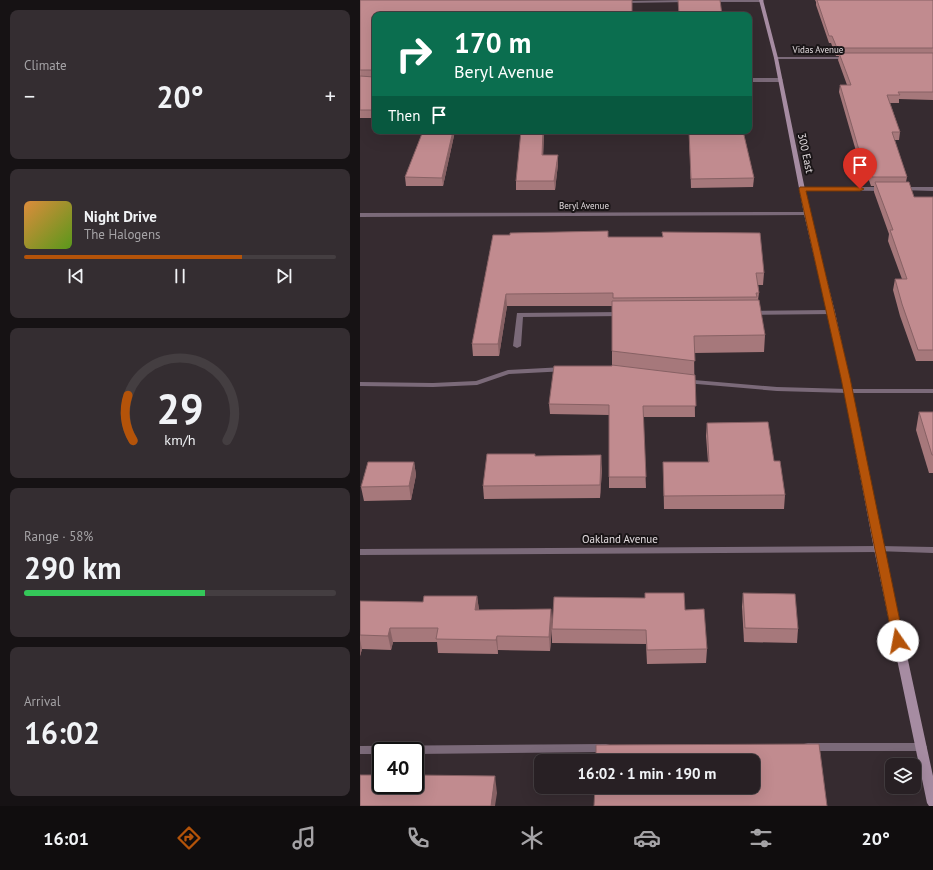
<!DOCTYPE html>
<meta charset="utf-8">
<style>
:root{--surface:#282024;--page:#342d31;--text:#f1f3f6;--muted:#a5a3a6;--line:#443e41;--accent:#b45309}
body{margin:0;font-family:"PT Sans",sans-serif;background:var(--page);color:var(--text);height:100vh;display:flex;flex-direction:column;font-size:15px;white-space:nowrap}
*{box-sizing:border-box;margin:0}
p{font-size:13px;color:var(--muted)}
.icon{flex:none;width:22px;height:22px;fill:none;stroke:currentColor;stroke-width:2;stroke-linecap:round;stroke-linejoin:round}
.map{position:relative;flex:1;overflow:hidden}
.details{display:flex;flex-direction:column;gap:10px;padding:10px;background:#161214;width:360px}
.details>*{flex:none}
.hud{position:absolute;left:12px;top:12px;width:380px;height:122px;border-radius:8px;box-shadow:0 4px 16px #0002,0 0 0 1px var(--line);background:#0b6e4f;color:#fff;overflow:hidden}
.controls{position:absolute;left:525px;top:758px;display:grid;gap:8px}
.controls a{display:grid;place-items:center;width:36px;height:36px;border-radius:8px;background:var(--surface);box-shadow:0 4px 16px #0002,0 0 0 1px var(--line);font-size:20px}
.speed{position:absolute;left:12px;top:742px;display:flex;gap:8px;font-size:20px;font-weight:700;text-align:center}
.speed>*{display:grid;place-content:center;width:52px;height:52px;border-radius:50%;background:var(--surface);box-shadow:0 4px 16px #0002,0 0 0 1px var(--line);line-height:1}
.speed .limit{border:2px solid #111;border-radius:6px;background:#fff;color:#111}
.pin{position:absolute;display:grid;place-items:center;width:34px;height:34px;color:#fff;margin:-41px -17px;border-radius:50% 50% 50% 0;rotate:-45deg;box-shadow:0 0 4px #0007}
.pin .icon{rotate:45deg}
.me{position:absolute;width:44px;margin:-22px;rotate:348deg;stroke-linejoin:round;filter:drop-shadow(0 0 3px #0008)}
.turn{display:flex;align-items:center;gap:14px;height:84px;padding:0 16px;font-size:18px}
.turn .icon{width:52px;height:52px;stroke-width:2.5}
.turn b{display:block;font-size:28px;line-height:34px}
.then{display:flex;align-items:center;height:38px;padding:0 16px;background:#0003;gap:8px;font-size:15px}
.big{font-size:30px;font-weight:600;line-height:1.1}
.details .card{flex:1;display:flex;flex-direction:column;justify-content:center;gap:6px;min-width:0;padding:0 14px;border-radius:8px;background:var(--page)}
.details .dial{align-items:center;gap:0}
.dial svg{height:104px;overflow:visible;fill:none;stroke:var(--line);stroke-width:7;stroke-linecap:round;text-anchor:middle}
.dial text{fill:var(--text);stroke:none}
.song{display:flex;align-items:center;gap:12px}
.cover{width:48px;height:48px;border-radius:6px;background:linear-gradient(135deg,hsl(30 70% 55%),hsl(90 70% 35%))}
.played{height:4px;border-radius:2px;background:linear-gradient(90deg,var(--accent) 70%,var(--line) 70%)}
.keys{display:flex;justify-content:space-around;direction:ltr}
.heat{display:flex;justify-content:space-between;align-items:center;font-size:22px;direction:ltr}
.charge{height:6px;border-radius:3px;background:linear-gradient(90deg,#34c759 58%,var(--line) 0)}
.trip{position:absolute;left:174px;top:754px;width:226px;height:40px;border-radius:8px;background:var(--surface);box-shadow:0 4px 16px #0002,0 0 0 1px var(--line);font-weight:600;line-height:40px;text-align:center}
.tab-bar{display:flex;height:64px;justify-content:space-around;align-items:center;background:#100d0e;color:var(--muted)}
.tab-bar .icon{width:28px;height:28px}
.tab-bar .on{color:var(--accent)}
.tab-bar b{font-size:18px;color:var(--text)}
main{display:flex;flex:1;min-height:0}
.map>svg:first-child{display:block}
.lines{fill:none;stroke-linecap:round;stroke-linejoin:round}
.lane{fill:#7b6a79;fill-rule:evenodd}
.street{fill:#7b6a79;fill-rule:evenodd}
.secondary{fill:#a68ca2;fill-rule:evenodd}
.wall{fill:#a6787b}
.shaded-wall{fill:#876164}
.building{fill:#c18b8f;stroke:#876164}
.route{fill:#b45309;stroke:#753606}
.labels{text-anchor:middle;stroke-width:4;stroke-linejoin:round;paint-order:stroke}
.far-street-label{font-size:9px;fill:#e2dbde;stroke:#1a1517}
.street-label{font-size:11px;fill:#e2dbde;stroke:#1a1517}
</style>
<main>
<section class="details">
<div class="card"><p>Climate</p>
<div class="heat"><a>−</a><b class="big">20°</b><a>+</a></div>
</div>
<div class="card">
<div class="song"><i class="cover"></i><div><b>Night Drive</b><p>The Halogens</p></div></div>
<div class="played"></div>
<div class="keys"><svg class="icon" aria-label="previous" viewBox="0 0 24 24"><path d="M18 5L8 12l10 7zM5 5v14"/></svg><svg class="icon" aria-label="pause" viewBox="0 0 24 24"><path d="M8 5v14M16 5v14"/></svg><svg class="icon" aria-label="next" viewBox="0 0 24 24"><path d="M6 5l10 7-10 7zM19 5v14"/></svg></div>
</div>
<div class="card dial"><svg viewBox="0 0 100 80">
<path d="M14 69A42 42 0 1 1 86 69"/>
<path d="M14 69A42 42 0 0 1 10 34" stroke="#b45309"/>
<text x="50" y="56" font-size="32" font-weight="700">29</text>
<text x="50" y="72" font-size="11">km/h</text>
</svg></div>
<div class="card"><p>Range · 58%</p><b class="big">290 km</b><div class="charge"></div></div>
<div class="card"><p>Arrival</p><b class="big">16:02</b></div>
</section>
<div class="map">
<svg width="573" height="806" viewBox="0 0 573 806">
<rect width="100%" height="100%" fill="#362b30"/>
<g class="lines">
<g class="lane">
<path d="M471 310H474L475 312 474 314 390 315 386 313 390 311Z"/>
<path d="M262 312 266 314 265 316 163 317 161 346 157 348 153 346 157 313Z"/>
<path d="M204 367H207L208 369 207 371 149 374 117 385 73 387 0 386V382L73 383 116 381 148 370Z"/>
<path d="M322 379 417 387 488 389 492 391 488 393 417 391 325 383 321 381Z"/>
<path d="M519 546 573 547V553L516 551 514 549 516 547Z"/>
<path d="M448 743H561L565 744 567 747 565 750 561 751H448L444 750 442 747 444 744Z"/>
<path d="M246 744 250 745 252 748 250 751 246 752 55 754V751H21V754H0V746Z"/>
</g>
<g class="street">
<path d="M330 0 331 1 329 2 263 3 261 2 263 1Z"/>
<path d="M349 0H403L404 1 402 2H351L349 1Z"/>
<path d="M414 57H488L490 58 488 59H414Z"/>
<path d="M389 78H420L423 80 420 82H389Z"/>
<path d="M442 187H524L527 189 524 191 440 190 439 189Z"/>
<path d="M542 187H573V191L540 190 539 189Z"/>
<path d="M447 212 450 214 449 215 0 217V213Z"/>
<path d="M485 389H573V393H488L484 391Z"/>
<path d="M519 546 522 547 524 549 522 551 519 552 0 555V549Z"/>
</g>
<path class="secondary" d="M399 0H403L418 58 450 214 475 312 492 391 524 549 573 776V806H569L567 803 514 549 484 391 467 312 444 214 414 58Z"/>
</g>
<g class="wall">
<path d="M0 0 15 15V118H0Z"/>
<path d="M455 0H573V100L539 99V103H530L540 132 539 140H534L547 177 546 182 554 197H573V361H556L540 316 533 290 535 279H542L528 241 529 234 514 192V186H511L504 166 500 165 479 92 480 85H487L478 60 479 56H476L471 43H469L456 5V2Z"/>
<path d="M95 131 83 186H46L45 177Z"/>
<path d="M184 131 183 155 198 164 195 190H156V181Z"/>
<path d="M329 131H383L394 178 393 187 331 188Z"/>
<path d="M133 235 248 237 404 273 403 285H398L399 293 398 300 405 335 404 352 334 353 335 417H283L286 488H249V415L190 414 189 404 252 366V306H147L139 356H113L112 344Z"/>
<path d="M559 412H573V473H569L556 430Z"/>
<path d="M347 423 414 461 425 495 424 509H304L303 462H348L346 436Z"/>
<path d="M175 456 242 469 240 498 124 499 123 486Z"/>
<path d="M54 462 56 475 51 500 4 501 1 487Z"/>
<path d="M383 593 438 629 437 643 384 642 382 607Z"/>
<path d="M117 596 119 610 191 609 192 623 325 610 347 649 346 663 287 664 286 644 192 643V629L190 651 138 650V654L78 653 77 642H33L31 650 2 649 0 656V601L63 602Z"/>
</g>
<g class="shaded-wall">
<path d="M93 131H95L83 186 82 178Z"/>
<path d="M183 131H184L183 164 182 155Z"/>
<path d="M198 155V164L195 190 194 181Z"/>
<path d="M146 294 147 306 139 356 138 344Z"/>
<path d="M241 455 242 469 240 498V485Z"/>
<path d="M54 462 56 475 51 500 49 486Z"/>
<path d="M117 596 119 610H115Z"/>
<path d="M191 609 192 623 190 651 189 637Z"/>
<path d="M30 628 33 642 31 650 28 636Z"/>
<path d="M137 636 138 650V654L136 640Z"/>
<path d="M0 639 2 649 0 656Z"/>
<path d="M135 776 137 793 135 806H131Z"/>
</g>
<g class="building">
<path d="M0 0H272V15H15V71L14 70H0Z"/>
<path d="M318 0H360L362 15H319Z"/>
<path d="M457 0H573V48H477L472 36H469Z"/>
<path d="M479 53H573V92H538L540 95H527L540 132H532L547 177H512L505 157H501L480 85H491Z"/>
<path d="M15 73V110H0V76L14 77Z"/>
<path d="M63 131H93L82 178 45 177Z"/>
<path d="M161 131H183L182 155H198L194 181H156Z"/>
<path d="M329 131H383L394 178 331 179Z"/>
<path d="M515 182H549L554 197H573V350H558L542 304 535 279H547L530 230H533Z"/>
<path d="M248 231V237H303L302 232 400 233 404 273H396L399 293H396L397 297 253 298V293L146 294 138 344H112L133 235H150V233Z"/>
<path d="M399 300 405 335 334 336 335 361 252 351V301Z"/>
<path d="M252 365 335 375 336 406H283L286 477H249V405L189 404 194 366H252Z"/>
<path d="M559 412H573V455H572Z"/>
<path d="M408 422 414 461H420L425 495 304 496 303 462H349L347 423Z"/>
<path d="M127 454H175V456L241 455 240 485 123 486Z"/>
<path d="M8 462H54L49 486 1 487Z"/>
<path d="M285 593H324L325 610 344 609 347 649 287 650 286 630 192 629 194 597 285 598Z"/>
<path d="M383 593 435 594 438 629 385 628Z"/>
<path d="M64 596H117L115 610 191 609 189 637 137 636 136 640 76 639 78 628H30L28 636 0 635V601L63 602Z"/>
<path d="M459 744 467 806H234L235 787H393V761H236V745Z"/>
<path d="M0 775H21V785H55V775L135 776 131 806H0Z"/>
</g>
<path class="route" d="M440 187H500L504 189 500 191H446L490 378 544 641 542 644 538 645 534 644 533 641 481 378 439 189Z"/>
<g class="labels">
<g class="far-street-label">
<text x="458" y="53">Vidas Avenue</text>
<text x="224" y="209">Beryl Avenue</text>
</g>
<g class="street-label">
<text transform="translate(446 153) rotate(78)" y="4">300 East</text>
<text x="260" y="543">Oakland Avenue</text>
</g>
</g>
</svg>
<div class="controls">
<a><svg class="icon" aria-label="layers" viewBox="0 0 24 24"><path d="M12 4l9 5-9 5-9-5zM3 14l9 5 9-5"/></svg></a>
</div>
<div class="speed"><div class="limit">40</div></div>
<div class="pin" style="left:500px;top:189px;background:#d93025"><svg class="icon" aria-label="arrive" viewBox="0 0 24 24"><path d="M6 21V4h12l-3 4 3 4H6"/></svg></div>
<svg class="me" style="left:538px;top:641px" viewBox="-20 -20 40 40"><circle r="19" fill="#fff"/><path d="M0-13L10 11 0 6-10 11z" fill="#b45309"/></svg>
<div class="trip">16:02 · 1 min · 190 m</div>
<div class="hud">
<div class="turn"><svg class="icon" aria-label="right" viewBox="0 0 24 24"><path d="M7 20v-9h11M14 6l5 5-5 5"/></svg><div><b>170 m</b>Beryl Avenue</div></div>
<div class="then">Then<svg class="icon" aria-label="arrive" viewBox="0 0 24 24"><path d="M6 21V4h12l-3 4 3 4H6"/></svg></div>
</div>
</div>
</main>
<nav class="tab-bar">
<b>16:01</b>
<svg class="icon on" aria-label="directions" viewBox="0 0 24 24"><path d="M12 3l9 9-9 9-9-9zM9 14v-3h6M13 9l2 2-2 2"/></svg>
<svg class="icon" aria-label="music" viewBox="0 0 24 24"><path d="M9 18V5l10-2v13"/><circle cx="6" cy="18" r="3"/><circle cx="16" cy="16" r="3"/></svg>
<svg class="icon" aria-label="phone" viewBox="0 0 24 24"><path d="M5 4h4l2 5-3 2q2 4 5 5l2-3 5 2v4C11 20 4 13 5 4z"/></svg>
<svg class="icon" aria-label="climate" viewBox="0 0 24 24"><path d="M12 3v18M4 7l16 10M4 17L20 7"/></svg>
<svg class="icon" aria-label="car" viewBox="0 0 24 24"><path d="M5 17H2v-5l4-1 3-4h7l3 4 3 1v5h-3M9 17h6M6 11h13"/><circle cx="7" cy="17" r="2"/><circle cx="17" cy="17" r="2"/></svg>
<svg class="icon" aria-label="filters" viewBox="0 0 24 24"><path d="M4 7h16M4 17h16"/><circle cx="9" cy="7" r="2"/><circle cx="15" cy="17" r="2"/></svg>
<b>20°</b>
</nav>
